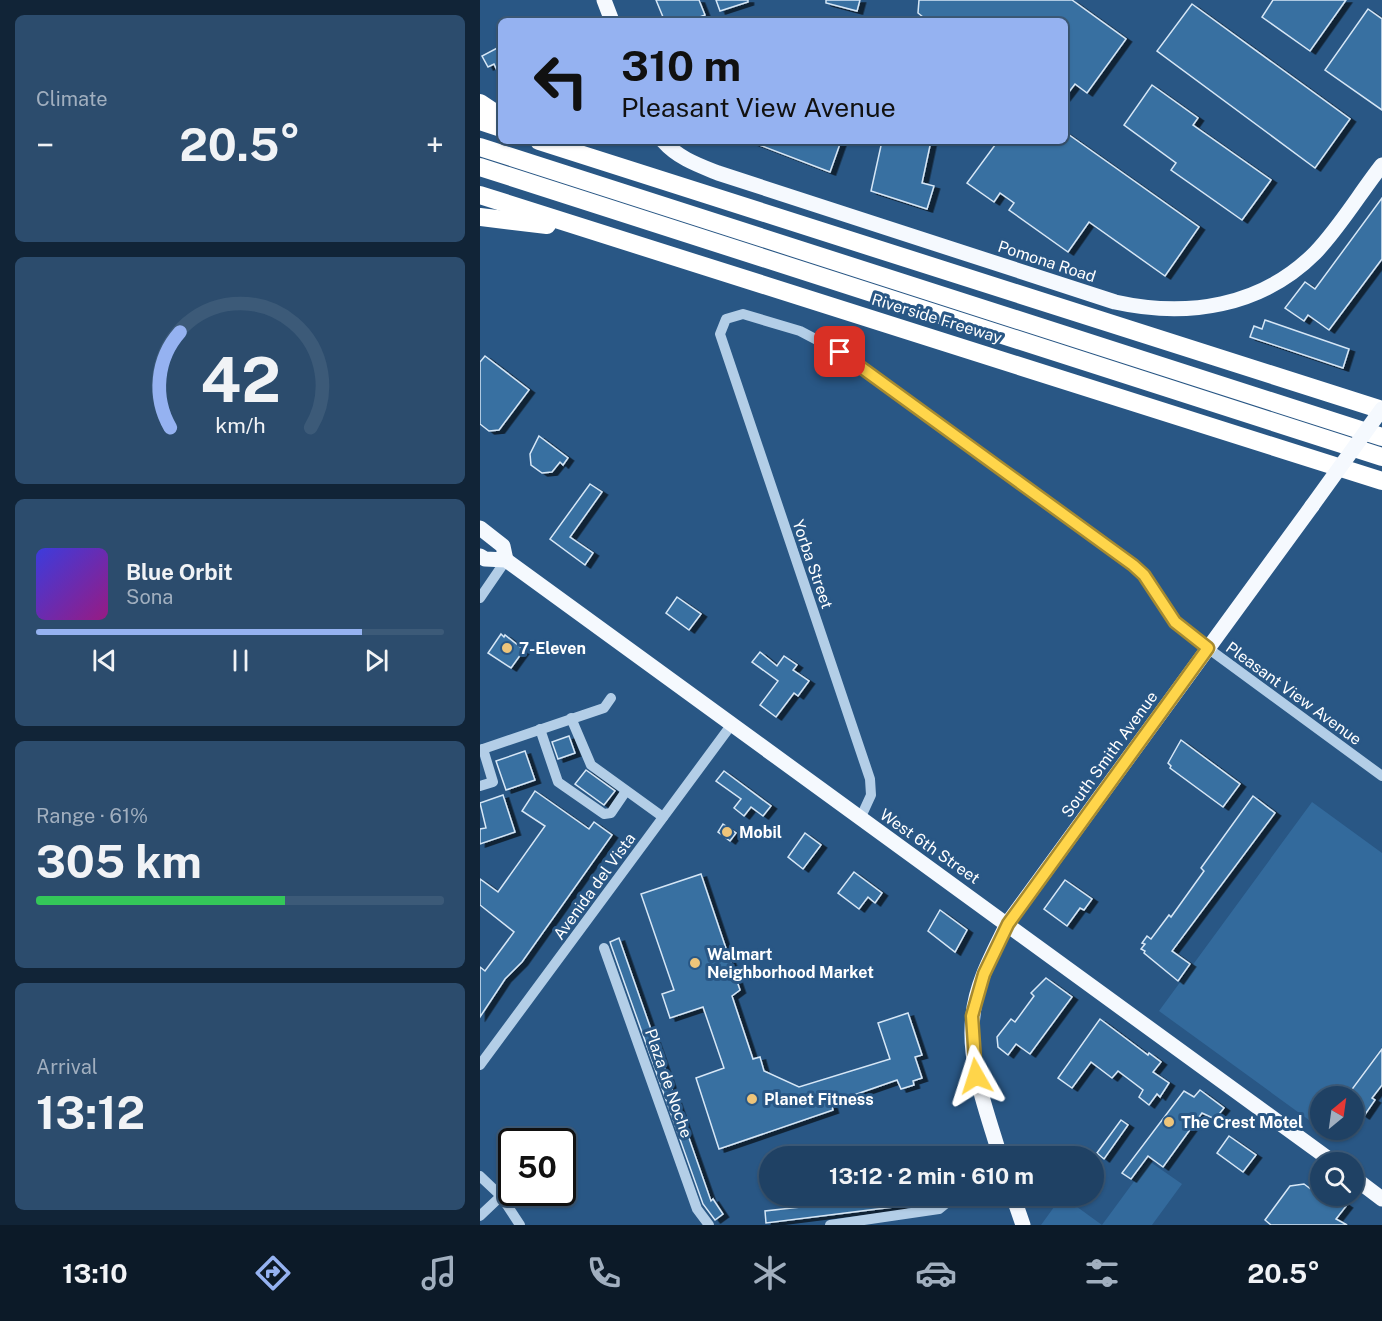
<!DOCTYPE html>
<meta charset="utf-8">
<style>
:root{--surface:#1f4164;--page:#2c4c6d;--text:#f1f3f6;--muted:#a1afbf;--line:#3c5a78;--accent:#95b2f1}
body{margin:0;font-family:"Public Sans",sans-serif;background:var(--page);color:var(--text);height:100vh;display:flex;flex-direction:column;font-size:22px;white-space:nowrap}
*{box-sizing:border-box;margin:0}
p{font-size:20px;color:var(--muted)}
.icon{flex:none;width:33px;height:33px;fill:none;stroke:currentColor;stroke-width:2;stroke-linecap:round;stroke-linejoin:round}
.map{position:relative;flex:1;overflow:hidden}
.details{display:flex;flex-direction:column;gap:15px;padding:15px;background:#112437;width:480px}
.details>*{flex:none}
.guide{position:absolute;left:18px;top:18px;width:570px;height:126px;border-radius:9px;box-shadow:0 2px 4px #0004,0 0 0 2px var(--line);background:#95b2f1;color:#111;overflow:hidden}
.needle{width:39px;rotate:29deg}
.controls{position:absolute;left:830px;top:1086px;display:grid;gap:12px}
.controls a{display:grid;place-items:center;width:54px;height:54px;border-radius:50%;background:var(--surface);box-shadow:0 2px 4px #0004,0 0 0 2px var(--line);font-size:30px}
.speed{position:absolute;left:18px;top:1128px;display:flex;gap:12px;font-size:30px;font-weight:700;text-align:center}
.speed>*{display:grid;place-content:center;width:78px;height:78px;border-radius:50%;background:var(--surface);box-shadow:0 2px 4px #0004,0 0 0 2px var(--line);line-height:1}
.speed .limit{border:3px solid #111;border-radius:9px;background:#fff;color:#111}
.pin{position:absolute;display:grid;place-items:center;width:51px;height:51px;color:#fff;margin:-26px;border-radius:12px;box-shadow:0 3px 9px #0006}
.me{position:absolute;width:66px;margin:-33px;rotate:354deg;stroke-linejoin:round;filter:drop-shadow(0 0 4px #0008)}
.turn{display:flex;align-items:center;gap:21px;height:126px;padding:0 24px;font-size:27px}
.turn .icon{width:78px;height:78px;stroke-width:2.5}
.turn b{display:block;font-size:42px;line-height:51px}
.big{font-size:45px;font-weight:700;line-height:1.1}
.details .card{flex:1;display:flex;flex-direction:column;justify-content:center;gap:9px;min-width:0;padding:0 21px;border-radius:9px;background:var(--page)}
.details .dial{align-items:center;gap:0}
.dial svg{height:156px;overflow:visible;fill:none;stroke:var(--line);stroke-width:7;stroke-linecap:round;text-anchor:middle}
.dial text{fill:var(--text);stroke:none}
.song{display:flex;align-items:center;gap:18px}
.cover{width:72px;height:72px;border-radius:9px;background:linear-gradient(135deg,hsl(240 70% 55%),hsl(310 70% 35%))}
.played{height:6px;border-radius:3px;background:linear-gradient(90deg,var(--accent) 80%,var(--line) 80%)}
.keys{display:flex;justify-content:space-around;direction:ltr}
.heat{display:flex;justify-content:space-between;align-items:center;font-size:33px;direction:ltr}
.charge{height:9px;border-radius:4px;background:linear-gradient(90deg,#34c759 61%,var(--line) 0)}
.trip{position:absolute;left:279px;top:1146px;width:345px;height:60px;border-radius:30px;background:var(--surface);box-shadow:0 2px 4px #0004,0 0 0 2px var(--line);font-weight:700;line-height:60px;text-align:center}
.dock{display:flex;height:96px;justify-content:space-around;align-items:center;background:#0c1a28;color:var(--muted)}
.dock .icon{width:42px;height:42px}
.dock .selected{color:var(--accent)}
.dock b{font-size:27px;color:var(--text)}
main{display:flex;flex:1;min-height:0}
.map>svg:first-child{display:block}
.green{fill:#336a9c}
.building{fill:#396fa1;stroke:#d6e7f6;stroke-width:1.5;filter:url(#shadow)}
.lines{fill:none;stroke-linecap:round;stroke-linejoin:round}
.minor{stroke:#b3cee7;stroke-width:10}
.major{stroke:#f5f9fe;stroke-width:15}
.highway{stroke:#fff;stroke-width:18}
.major-bridge{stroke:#f5f9fe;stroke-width:15}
.route-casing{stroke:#a68a30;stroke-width:15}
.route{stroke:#ffd54a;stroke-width:10}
.poi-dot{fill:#eec57a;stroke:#295785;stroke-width:2}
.labels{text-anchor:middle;stroke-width:6;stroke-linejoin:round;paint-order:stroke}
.street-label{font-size:16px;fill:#fff;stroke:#295785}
.poi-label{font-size:16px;font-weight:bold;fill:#fff;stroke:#295785;text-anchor:start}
</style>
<main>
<section class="details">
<div class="card"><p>Climate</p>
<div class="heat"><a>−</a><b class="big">20.5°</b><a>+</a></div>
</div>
<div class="card dial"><svg viewBox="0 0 100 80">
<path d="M14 69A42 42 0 1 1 86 69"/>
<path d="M14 69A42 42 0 0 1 19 20" stroke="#95b2f1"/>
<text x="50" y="56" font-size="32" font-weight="700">42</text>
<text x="50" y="72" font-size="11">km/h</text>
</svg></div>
<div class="card">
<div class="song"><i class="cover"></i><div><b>Blue Orbit</b><p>Sona</p></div></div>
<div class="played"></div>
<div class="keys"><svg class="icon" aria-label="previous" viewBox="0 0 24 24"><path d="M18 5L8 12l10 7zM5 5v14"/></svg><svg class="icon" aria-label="pause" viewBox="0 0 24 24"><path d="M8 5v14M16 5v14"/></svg><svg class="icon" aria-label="next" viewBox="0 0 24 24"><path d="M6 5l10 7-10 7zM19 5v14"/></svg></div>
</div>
<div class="card"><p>Range · 61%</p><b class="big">305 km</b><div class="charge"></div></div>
<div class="card"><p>Arrival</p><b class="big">13:12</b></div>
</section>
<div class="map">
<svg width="902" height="1225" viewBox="0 0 902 1225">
<defs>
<filter id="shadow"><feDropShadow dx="5.5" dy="3" stdDeviation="0" flood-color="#0009"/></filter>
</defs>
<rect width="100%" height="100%" fill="#295785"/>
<g class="green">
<path d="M832 802 902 853V1047L866 1096H840V1128L679 1011Z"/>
<path d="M669 1161 702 1184 672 1225H561L582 1196 622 1225Z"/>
</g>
<g class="building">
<path d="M176 0H219L225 15 209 21H190L183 17Z"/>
<path d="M236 0H268V2L240 11Z"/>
<path d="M346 0H380L377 11 346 3Z"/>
<path d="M439 0H592L646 39 607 93 595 84 585 97V21H448L438 13Z"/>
<path d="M793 0H866L830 51 782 17Z"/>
<path d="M712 4 870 119 835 168 677 51Z"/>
<path d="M888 9 902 19V110L845 70Z"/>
<path d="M21 46V79L14 64 8 67 2 56Z"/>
<path d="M672 85 718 118 713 125 791 180 762 220 691 170 696 163 644 125Z"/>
<path d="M585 132 719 227 685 276 609 222 588 252 529 210 534 203 520 193 514 202 487 183 518 141H585Z"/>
<path d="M269 141H361L350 172Z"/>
<path d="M402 141H451L442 183 454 186 447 209 391 191Z"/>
<path d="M902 198V259L849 330 828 315 824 321 805 308 825 282 835 289Z"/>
<path d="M785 320 869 349 863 368 770 337 774 326 782 329Z"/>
<path d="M5 356 49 390 19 430 9 431 0 424V362Z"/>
<path d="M59 436 88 458 83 465 80 462 72 472 62 473 51 465 50 454Z"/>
<path d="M110 484 122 492 90 537 113 553 105 565 70 539Z"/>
<path d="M197 597 221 614 209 630 186 613Z"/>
<path d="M21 634 24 637 25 635 44 650 31 668 8 653Z"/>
<path d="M280 652 297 666 304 656 317 665 313 670 329 681 318 696 314 693 296 717 280 705 298 681 272 662Z"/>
<path d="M89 736 95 753 78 759 72 742Z"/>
<path d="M701 740 760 784 743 807 690 768 691 766 688 763Z"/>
<path d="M45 751 55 780 26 790 16 761Z"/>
<path d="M106 770 135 791 124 805 95 784Z"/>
<path d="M244 771 291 806 283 816 271 807 264 816 254 808 261 799 236 781Z"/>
<path d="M55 791 109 829 114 822 132 835 42 962 25 979 0 1017V967L5 971 34 932 0 905V879L18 892 65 826 42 811Z"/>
<path d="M23 795 35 832 0 844V829L6 828 0 803Z"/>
<path d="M773 796 795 813 692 951 710 964 698 981 664 953 665 951 661 949 665 944 662 943 667 936 671 939 689 915 691 917 724 871 721 868Z"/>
<path d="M243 824 256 833 250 841 238 832Z"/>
<path d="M325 833 341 845 323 869 308 857Z"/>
<path d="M374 872 402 893 395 903 388 897 379 909 358 893Z"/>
<path d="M221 874 260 990 252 996 273 1059 280 1057 284 1071 319 1087 410 1059 398 1023 428 1013 442 1055 435 1057 442 1078 433 1081 434 1085 421 1089 417 1080 351 1103 353 1110 239 1149 216 1078 244 1068 223 1007 190 1018 182 994 194 990 161 894Z"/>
<path d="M585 880 612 899 604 910 600 908 587 926 564 909Z"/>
<path d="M460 910 487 930 475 952 448 931Z"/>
<path d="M139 938 231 1201 233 1199 243 1214 235 1220 223 1204 131 945 130 942Z"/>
<path d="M566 978 592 997 550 1054 536 1044 528 1055 518 1047 517 1037 531 1019 535 1022 554 996 551 993Z"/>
<path d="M620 1019 668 1055 669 1053 681 1062 673 1072 689 1083 680 1097 677 1094 669 1105 659 1097 663 1090 638 1071 632 1078 611 1062 592 1088 578 1078Z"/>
<path d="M902 1049V1085L892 1098 895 1100 884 1116 873 1108V1096H867Z"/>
<path d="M720 1090 744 1108 735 1119 722 1113 683 1167 668 1156 651 1179 642 1173 704 1091 714 1097Z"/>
<path d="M641 1120 648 1125 624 1159 617 1153Z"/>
<path d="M749 1136 776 1155 763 1172 737 1153Z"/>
<path d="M824 1184 840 1196H854L867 1205 856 1219 867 1225H791L785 1220 810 1186Z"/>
<path d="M420 1196 421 1206 286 1223 285 1211Z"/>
</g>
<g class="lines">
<g class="minor">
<path d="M0 598 26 560"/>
<path d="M91 718 111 765 183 817"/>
<path d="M60 729 78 782 124 814 131 813 146 791"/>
<path d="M0 750 124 708 131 698"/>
<path d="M0 786 13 782 3 749"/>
<path d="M380 819 391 795 390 779 240 334 246 319 263 314 320 331 360 352 653 565 665 575 699 627 902 776"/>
<path d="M124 948 217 1209 229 1225"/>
<path d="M0 1065 252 724"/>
<path d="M0 1176 21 1196 40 1225"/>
<path d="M474 1198 492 1196"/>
<path d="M0 1216 21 1196"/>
<path d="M350 1225 459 1209 475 1196"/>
</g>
<g class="major">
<path d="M124 0 132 21"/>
<path d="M183 141C198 158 218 165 238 173L635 302C707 318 781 307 835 253 860 227 880 193 902 165"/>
<path d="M0 528 23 546 26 560"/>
<path d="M0 556 5 559 26 560 853 1162"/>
<path d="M520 1156C507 1111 487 1064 493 1015 496 983 513 953 527 924L832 506"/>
<path d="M873 1177 902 1199"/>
<path d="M533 1196 543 1225"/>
</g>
<g class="highway">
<path d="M0 103 21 117"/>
<path d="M0 121 21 128"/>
<path d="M59 141 902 410"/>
<path d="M0 147 902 437"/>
<path d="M0 167 902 457"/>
<path d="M0 195 902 481"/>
<path d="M0 217 67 225"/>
</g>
<path class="major-bridge" d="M832 506 902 409"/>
</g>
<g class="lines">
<g class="route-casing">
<path id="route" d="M360 352 653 565 664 575 695 622 728 648 528 924 504 974 492 1016 496 1076"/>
</g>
<use href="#route" class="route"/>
</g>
<g class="poi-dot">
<circle cx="27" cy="648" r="6"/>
<circle cx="247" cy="832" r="6"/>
<circle cx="215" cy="963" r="6"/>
<circle cx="272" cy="1099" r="6"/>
<circle cx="689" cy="1122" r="6"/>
</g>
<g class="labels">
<g class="street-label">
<text transform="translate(567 261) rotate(18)" y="6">Pomona Road</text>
<text transform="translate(457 318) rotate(17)" y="6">Riverside Freeway</text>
<text transform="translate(333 564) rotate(71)" y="6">Yorba Street</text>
<text transform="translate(814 693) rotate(36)" y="6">Pleasant View Avenue</text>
<text transform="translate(629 754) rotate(-54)" y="6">South Smith Avenue</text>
<text transform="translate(450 846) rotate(35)" y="6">West 6th Street</text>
<text transform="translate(114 886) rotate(-54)" y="6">Avenida del Vista</text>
<text transform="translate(189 1083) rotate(71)" y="6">Plaza de Noche</text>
</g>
<g class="poi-label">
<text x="39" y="654">7-Eleven</text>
<text x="259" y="838">Mobil</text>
<text x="227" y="960">Walmart<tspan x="227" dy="18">Neighborhood Market</tspan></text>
<text x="284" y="1105">Planet Fitness</text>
<text x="701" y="1128">The Crest Motel</text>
</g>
</g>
</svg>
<div class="controls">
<a><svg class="needle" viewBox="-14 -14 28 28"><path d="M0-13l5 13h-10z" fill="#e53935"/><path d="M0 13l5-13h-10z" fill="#a1afbf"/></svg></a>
<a><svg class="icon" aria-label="search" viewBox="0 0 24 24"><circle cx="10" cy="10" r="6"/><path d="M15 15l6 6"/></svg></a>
</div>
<div class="speed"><div class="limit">50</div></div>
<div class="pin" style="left:360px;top:352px;background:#d93025"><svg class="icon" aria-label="arrive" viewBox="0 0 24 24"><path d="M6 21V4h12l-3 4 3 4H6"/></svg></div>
<svg class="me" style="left:496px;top:1076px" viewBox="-20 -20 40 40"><path d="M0-17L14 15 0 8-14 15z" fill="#ffd54a" stroke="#fff" stroke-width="4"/></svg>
<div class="trip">13:12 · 2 min · 610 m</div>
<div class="guide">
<div class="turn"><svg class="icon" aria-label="left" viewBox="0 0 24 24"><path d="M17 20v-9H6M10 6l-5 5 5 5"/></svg><div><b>310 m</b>Pleasant View Avenue</div></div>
</div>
</div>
</main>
<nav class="dock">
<b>13:10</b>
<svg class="icon selected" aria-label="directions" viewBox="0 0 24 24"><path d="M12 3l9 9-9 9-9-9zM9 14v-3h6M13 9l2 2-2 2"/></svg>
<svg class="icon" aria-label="music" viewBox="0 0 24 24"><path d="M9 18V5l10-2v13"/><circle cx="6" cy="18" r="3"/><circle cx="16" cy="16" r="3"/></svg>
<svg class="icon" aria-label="phone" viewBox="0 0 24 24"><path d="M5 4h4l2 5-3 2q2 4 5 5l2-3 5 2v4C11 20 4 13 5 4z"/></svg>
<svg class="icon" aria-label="climate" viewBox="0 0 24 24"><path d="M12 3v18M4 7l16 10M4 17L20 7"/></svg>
<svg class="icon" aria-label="car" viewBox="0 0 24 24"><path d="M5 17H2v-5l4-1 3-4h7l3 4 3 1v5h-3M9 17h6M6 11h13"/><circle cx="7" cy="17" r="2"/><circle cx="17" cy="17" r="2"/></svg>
<svg class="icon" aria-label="filters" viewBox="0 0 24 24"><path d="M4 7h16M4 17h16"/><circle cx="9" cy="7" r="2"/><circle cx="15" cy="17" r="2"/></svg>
<b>20.5°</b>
</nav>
